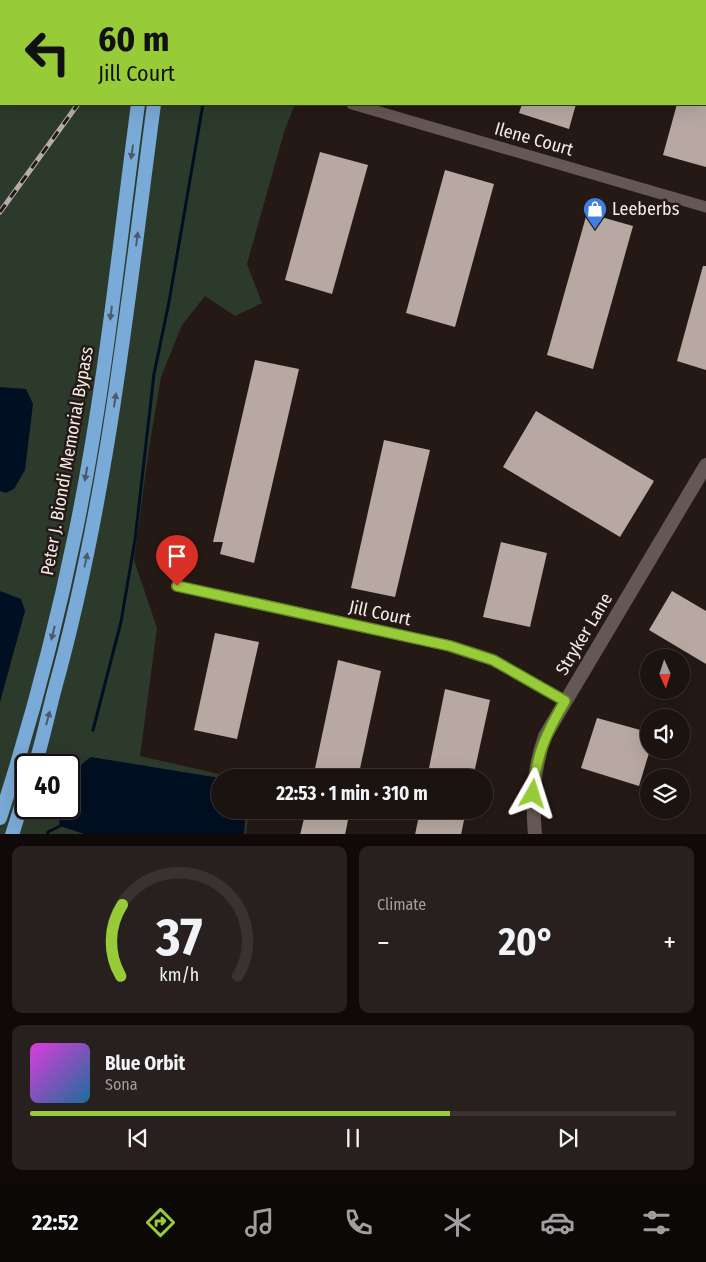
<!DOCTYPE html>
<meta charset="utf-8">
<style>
:root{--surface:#1b1310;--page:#28201e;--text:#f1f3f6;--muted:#a09e9f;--line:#393230;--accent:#97cc38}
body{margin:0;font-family:"Fira Sans Condensed",sans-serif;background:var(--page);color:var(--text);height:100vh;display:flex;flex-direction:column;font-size:19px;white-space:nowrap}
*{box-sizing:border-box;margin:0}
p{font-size:16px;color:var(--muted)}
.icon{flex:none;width:28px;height:28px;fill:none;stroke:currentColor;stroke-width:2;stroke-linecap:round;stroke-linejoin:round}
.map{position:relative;height:834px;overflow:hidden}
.drawer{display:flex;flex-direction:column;gap:12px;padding:12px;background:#0f0a09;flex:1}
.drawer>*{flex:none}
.banner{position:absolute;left:0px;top:0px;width:706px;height:105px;box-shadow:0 5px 20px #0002,0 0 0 1px var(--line);background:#97cc38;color:#111;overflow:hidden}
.needle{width:32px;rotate:177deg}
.fabs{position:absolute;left:640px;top:649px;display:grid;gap:10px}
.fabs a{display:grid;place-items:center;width:50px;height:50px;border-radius:50%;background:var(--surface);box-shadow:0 5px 20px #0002,0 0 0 1px var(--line);font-size:25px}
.speed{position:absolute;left:15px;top:754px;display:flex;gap:10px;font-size:25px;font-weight:700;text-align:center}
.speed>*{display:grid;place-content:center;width:65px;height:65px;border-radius:50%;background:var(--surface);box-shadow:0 5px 20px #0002,0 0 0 1px var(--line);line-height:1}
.speed .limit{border:2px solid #111;border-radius:8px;background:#fff;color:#111}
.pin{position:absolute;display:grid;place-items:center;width:42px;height:42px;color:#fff;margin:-51px -21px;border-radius:50% 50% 50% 0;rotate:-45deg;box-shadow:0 0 5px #0007}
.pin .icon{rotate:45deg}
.me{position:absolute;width:55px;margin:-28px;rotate:6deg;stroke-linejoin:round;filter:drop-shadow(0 0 4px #0008)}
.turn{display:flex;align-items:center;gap:18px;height:105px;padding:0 15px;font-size:22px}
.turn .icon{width:65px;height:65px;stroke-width:2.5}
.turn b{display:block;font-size:35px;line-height:42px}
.big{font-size:38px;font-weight:700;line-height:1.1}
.drawer .widget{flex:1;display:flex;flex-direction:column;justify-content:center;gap:8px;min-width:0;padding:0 18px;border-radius:10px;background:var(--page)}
.drawer .dial{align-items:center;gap:0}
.dial svg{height:130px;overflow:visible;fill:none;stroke:var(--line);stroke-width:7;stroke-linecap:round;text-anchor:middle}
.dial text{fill:var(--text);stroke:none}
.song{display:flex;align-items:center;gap:15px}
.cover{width:60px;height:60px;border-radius:8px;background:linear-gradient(135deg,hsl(300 70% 55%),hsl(200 70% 35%))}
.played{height:5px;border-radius:2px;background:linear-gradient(90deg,var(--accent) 65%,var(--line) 65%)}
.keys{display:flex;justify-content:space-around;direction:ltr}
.heat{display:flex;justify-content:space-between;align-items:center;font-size:28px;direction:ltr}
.drawer .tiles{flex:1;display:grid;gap:12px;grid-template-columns:1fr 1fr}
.widget:last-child{grid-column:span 2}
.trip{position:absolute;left:211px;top:769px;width:282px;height:50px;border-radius:25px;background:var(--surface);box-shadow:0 5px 20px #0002,0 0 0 1px var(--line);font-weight:700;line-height:50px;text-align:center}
.dock{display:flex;height:80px;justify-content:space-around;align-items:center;background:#0b0806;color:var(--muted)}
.dock .icon{width:35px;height:35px}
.dock .current{color:var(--accent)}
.dock b{font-size:22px;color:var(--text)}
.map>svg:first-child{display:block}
.green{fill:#2c3a2c;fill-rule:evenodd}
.water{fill:#000f21}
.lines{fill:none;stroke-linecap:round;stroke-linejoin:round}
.stream{stroke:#000f21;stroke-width:3}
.building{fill:#b7a9a2}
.minor{stroke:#655753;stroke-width:11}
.tertiary{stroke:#655753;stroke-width:14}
.trunk{stroke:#7aaad7;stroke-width:14}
.rail-casing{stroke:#b6adaa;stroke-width:5}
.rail{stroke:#241915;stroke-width:3;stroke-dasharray:9;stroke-linecap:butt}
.oneway{fill:#4b5a6c}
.route-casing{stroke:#628524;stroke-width:12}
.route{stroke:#97cc38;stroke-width:9}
.labels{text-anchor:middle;stroke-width:5;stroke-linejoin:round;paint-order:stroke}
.street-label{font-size:18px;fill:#f3ebe8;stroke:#241915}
.poi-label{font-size:18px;fill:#f3ebe8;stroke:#241915;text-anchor:start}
</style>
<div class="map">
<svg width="706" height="835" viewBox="0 0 706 835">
<rect width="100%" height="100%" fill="#241915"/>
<g class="green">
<path d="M0 0H143L1 1V104H295L284 132 247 264 262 303 235 316 205 296 182 325 161 377 149 448 134 560 157 628 140 756 232 777 220 778V810H249L246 834 0 835ZM26 765H69V808H26Z"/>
<path d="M169 0H327L168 1Z"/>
</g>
<g class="water">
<path d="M0 387 26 389 33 404 25 470 14 489 6 493 0 491Z"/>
<path d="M0 591 21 599 25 611 0 702Z"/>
<path d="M91 757 220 778V810H246L244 834H84L60 826 58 811 60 808H69C69 784 71 770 91 757Z"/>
</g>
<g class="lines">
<g class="stream">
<path d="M229 1V0"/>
<path d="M93 730 121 622 135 540 154 374 169 302 203 104"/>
<path d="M47 835 48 832 60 826"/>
</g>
</g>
<g class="building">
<path d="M522 104H576L569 129 519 113Z"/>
<path d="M677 104H706V167L663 155Z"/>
<path d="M320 152 368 165 332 294 285 280Z"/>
<path d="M445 170 494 184 455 327 406 313Z"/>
<path d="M587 213 633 226 593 369 547 355Z"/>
<path d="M703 266H706V370L677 361Z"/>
<path d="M255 360 299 369 254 563 220 554 223 542H213Z"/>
<path d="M536 411 654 481 620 537 503 467Z"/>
<path d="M384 440 430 450 395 597 351 588Z"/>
<path d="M501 542 547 553 530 627 483 617Z"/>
<path d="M672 591 706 611V664L649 630Z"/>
<path d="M215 633 259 642 237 739 194 730Z"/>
<path d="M338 660 381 671 358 778H313Z"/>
<path d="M445 689 490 700 473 778H427Z"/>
<path d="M597 718 644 731 642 739 649 741V753L639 786 581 768Z"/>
<path d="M306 810H350L345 835H300Z"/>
<path d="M420 810H466L461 835H415Z"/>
</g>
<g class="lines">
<g class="minor">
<path d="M352 104 706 207"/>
<path d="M177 586 450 646 493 660 565 701"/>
</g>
<path class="tertiary" d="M535 835C532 799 533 770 545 736L706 465"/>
<g class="trunk">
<path d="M151 1V0"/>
<path d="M167 1V0"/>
<path d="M35 765C43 740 48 714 55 688 108 497 128 300 154 104"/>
<path d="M0 818C31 723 56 627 76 530 105 389 119 246 138 104"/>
<path d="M12 835 26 790"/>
</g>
<g class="rail-casing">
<g id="rail">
<path d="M153 1 154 0"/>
<path d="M0 212 78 104"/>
</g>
</g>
<use href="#rail" class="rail"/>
</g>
<defs><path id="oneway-solid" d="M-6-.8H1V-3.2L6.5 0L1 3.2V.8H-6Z" transform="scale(1.25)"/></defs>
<g class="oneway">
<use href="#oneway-solid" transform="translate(132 152) rotate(98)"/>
<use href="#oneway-solid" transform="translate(137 239) rotate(-83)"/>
<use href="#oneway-solid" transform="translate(111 313) rotate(97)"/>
<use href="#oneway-solid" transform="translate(115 400) rotate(-82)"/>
<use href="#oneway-solid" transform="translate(86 474) rotate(100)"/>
<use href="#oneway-solid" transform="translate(86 560) rotate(-78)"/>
<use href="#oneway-solid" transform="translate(53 633) rotate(104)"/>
<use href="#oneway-solid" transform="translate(48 718) rotate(-75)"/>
</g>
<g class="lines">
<g class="route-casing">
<path id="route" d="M177 586 450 646 493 660 565 701C545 735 536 755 533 794"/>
</g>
<use href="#route" class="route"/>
</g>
<defs>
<g id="shop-pin" transform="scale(1.25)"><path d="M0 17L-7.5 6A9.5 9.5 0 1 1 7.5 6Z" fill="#3f7fe0" stroke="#241915"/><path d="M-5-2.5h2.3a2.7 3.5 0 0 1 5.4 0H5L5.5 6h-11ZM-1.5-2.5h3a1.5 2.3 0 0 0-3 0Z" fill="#fff"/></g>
</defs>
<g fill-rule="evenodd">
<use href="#shop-pin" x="595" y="209"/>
</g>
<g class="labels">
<g class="street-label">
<text transform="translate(534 139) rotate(16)" y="6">Ilene Court</text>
<text transform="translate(67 461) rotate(-80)" y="6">Peter J. Biondi Memorial Bypass</text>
<text transform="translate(380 613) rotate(12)" y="6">Jill Court</text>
<text transform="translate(584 634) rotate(-59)" y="6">Stryker Lane</text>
</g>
<g class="poi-label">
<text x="612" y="215">Leeberbs</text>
</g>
</g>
</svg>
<div class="fabs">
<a><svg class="needle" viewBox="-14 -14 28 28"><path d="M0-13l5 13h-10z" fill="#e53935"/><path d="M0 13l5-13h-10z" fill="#a09e9f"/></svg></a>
<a><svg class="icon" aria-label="sound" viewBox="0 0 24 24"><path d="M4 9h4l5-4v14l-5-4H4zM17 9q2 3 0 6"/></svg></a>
<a><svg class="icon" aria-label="layers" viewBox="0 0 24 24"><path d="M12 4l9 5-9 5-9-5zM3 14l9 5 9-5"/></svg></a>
</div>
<div class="speed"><div class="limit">40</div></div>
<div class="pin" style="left:177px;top:586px;background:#d93025"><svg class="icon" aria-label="arrive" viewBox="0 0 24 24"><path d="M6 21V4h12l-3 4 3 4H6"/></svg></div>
<svg class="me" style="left:533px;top:794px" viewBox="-20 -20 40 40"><path d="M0-17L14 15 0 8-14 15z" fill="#97cc38" stroke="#fff" stroke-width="4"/></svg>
<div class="trip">22:53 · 1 min · 310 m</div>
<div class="banner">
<div class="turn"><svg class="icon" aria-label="left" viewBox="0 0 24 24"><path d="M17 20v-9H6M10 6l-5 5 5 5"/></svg><div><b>60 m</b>Jill Court</div></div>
</div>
</div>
<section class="drawer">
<div class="tiles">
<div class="widget dial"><svg viewBox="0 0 100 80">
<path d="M14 69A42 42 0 1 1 86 69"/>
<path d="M14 69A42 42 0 0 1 15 25" stroke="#97cc38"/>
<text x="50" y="56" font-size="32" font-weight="700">37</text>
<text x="50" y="72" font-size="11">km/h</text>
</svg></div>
<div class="widget"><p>Climate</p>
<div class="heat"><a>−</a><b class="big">20°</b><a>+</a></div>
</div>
<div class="widget">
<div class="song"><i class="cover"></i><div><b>Blue Orbit</b><p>Sona</p></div></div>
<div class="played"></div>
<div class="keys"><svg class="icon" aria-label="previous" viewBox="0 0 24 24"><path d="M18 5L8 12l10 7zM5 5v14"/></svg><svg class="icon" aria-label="pause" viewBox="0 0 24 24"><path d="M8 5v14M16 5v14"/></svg><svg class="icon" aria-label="next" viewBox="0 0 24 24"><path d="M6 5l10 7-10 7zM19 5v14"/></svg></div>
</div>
</div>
</section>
<nav class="dock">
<b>22:52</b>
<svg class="icon current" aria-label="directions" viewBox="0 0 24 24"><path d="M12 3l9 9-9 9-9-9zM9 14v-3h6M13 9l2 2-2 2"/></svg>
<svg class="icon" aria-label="music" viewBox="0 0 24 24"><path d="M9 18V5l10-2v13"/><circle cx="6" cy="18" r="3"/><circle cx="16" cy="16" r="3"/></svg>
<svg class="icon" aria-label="phone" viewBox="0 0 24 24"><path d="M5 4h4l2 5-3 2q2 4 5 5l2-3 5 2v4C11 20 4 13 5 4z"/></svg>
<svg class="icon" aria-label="climate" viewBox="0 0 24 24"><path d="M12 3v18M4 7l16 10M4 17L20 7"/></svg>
<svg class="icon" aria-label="car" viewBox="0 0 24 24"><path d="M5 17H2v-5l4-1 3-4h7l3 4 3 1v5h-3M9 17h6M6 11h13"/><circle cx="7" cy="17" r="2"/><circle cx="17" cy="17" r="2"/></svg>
<svg class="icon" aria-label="filters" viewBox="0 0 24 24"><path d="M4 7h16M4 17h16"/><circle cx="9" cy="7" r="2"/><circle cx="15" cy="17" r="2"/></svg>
</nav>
